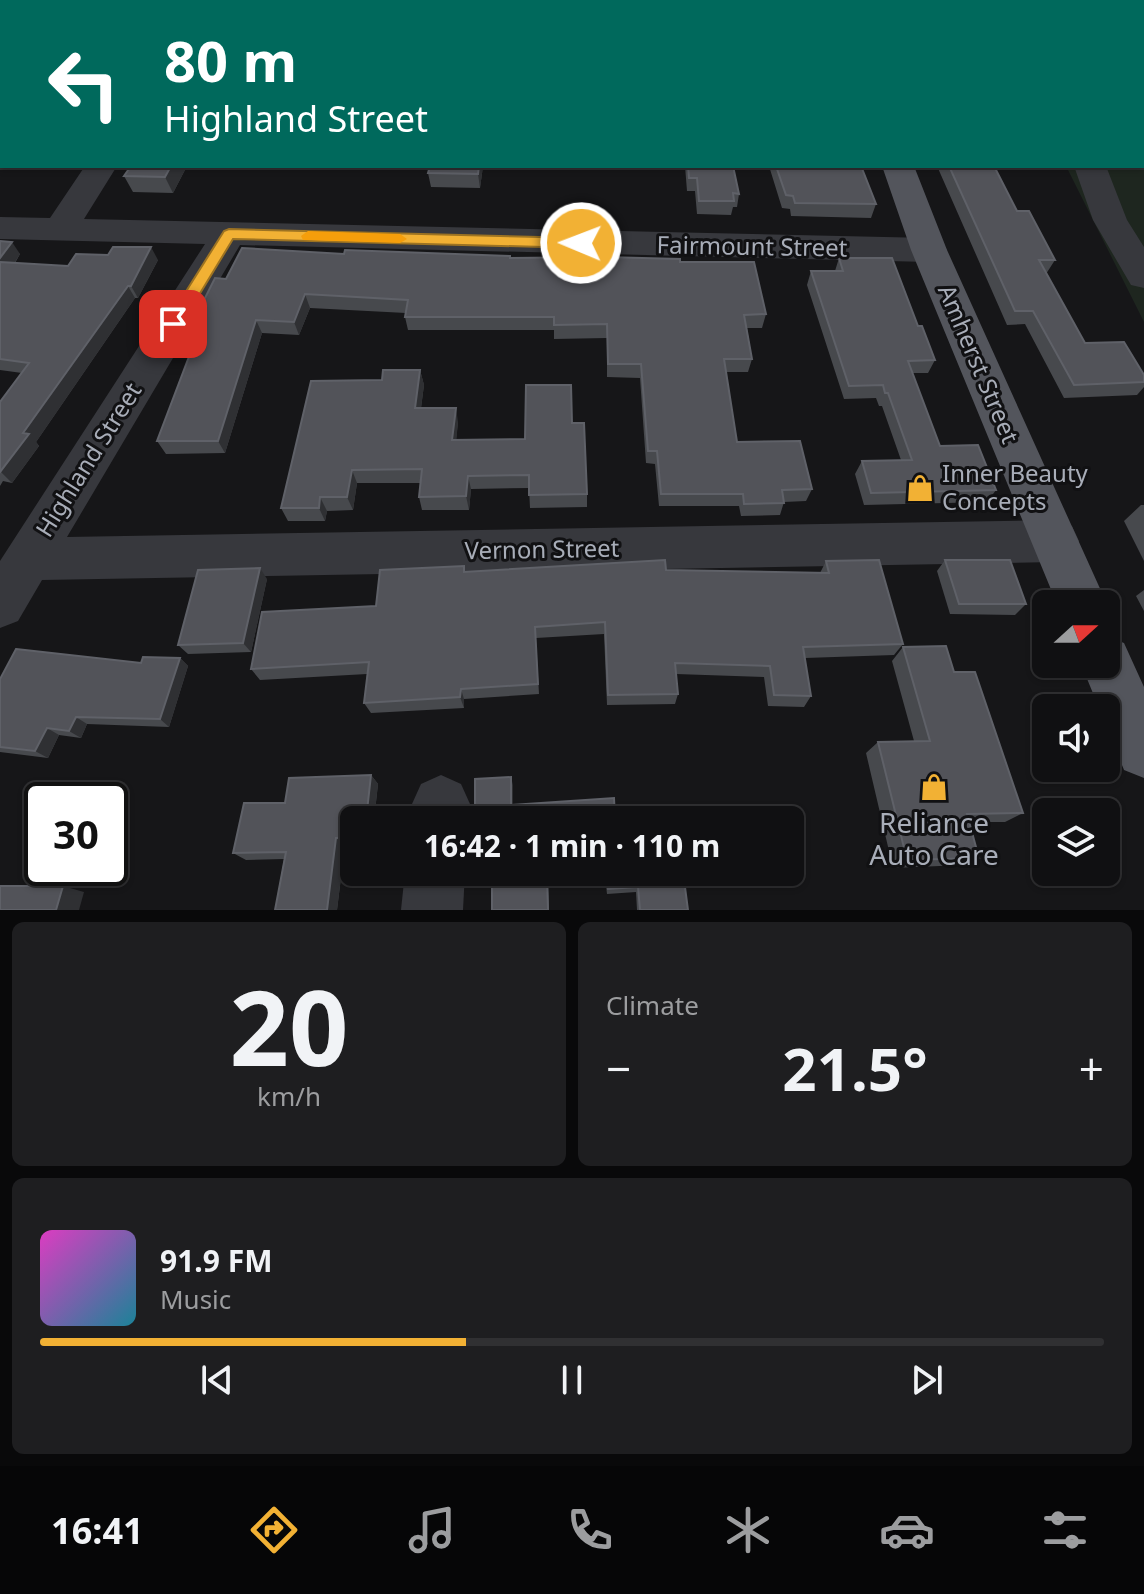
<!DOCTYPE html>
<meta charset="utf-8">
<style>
:root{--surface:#101012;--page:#1e1e20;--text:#f1f3f6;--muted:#9c9d9f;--line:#303032;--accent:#f2b134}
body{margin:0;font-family:"Noto Sans",sans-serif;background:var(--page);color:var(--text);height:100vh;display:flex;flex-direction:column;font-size:30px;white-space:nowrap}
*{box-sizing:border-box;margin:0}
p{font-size:26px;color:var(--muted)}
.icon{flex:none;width:44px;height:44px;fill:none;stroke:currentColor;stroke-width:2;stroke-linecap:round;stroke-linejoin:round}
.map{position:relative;height:910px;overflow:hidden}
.details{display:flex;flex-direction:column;gap:12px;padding:12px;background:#09090a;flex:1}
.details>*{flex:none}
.guide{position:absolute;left:0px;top:0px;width:1144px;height:168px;box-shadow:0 2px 6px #0004,0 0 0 2px var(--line);background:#00695c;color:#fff;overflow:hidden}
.needle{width:52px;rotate:69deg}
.buttons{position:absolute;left:1032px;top:590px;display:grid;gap:16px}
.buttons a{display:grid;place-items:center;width:88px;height:88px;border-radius:12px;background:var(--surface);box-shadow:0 2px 6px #0004,0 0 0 2px var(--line);font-size:40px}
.speed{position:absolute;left:24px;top:782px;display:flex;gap:16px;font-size:40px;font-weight:700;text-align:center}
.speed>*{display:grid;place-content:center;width:104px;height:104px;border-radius:50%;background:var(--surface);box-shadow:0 2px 6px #0004,0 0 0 2px var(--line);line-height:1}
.speed .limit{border:4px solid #111;border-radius:12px;background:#fff;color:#111}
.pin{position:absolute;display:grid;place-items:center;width:68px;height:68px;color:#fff;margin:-34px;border-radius:16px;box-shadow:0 4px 12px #0006}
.me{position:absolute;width:88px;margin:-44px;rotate:271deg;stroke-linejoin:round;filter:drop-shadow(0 0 6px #0008)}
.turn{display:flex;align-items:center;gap:28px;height:168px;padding:0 32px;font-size:36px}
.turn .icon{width:104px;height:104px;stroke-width:2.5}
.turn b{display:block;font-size:56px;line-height:68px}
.big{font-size:60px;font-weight:700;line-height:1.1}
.details .tile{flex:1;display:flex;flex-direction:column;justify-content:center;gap:12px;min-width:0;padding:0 28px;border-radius:12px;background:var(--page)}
.details .dial{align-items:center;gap:0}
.dial b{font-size:104px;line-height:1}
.song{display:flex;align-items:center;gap:24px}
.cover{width:96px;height:96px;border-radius:12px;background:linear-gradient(135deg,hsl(310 70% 55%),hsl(190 70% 35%))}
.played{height:8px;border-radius:4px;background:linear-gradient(90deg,var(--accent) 40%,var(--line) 40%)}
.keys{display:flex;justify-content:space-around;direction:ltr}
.heat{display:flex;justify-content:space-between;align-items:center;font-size:44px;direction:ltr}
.details .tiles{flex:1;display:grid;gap:12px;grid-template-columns:1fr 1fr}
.tile:last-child{grid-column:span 2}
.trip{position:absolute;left:340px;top:806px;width:464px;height:80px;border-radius:12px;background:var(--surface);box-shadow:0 2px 6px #0004,0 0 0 2px var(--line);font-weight:700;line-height:80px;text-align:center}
.dock{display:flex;height:128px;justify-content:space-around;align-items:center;background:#060607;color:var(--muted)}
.dock .icon{width:56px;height:56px}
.dock .current{color:var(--accent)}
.dock b{font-size:36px;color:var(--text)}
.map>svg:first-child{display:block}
.green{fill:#1e261f}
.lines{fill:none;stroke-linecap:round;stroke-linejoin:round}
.minor{fill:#37383d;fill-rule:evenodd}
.major{fill:#53555c;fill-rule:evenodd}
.wall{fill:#47494d}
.shaded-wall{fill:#2f3033}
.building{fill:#525359;stroke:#5f6168;stroke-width:2}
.route{fill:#f2b134;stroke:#9d7322;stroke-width:2}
.slow{fill:#f59e0b}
.labels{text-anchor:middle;stroke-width:6;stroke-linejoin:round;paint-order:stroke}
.street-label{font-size:24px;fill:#a8adb8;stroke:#111113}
.poi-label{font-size:24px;fill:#a8adb8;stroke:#111113;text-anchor:start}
.near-poi-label{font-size:28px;fill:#a8adb8;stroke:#111113}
</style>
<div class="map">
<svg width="1144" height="910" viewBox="0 0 1144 910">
<rect width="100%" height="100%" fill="#161618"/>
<path class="green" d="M1144 43V322L1066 166H1142Z"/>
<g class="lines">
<g class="minor">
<path d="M211 0H238L210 2Z"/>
<path d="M1144 74V92L1142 93V75Z"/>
<path d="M85 166H117L84 219 929 238 942 242 947 250 942 258 929 262 240 245 67 537 1055 520 1072 526 1079 541 1072 556 1055 562 42 580 18 621 0 628V561L205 244 0 239V217L50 218Z"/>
<path d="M1074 166H1106L1127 220 1144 247V288L1131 285 1093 220Z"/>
<path d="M441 775 461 784 470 804 469 820H411L412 804 421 784Z"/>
<path d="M405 872H465L463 910H401Z"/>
</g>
<g class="major">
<rect x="858" y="0" width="26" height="2"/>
<path d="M882 166H914L947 250 1107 604 1106 606 1057 604 911 250Z"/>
<path d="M1106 636 1124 643 1144 687V778L1124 770 1106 725V708H1099L1081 664H1106Z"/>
</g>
</g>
<g class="wall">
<path d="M0 28H2V166H41L38 170H0Z"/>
<path d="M131 166H187L173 193 133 192 124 176Z"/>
<path d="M430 166H483L480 188 431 187 428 173Z"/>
<path d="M685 166H733L739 194 737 207H733L731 215 697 214 695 191H687Z"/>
<path d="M769 166H861L876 204 871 218 791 216 790 209 782 208Z"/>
<path d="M937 166H994L1017 211 1055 260 1046 274 1085 343 1144 375V387L1137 395 1064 398 1025 324 1007 325Z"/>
<path d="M0 241 20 254 15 263 68 266 158 260 138 298H135L36 442 39 446 12 483 3 481 0 486V402L22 373 0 370Z"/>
<path d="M344 254 680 262 766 314 762 328H747L752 359 748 372H726L737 442 812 489 806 501 784 502 780 515 741 516 739 506H659L655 464 646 463 640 378 607 377V338L554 339V330H408L405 317 406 313 310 308 299 335 262 333 225 453 166 454 157 441 201 325 196 316 226 279Z"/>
<path d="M839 258 918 326 935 360 928 373H912L940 446 996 490 987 502 864 505 855 474 862 461 901 460 882 406H879L876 398 844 399 807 285 811 271H835Z"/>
<path d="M420 370 424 385 421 408 458 422 456 440 525 439 572 423 587 494V507L530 508 529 488 471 489 469 510H422L419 497 420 483H357L353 510 327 511 325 521H288L281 508 382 380Z"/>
<path d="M1141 505H1144V561L1124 521Z"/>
<path d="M945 560 1026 604 1015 615 950 614 937 571Z"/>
<path d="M826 561 903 644 894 655 805 658 811 696 804 707 768 706 764 677 676 674 678 694 675 704 607 705 604 634 536 638 539 694 464 699V708L371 713 364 703 367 674 260 680 251 669 376 606 465 572 666 570 820 573Z"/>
<path d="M267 579 251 652 188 654 178 645Z"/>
<path d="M1144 590V611L1136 596Z"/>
<path d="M903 647 954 672 1023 813 1005 822H969L979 858 963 865 893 868 866 753 878 742 914 741 892 661Z"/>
<path d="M180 658 188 666 169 727 87 724 81 738 59 735 48 758 0 752V679Z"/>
<path d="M371 775 378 784 374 820H354V845H345L337 910H275L284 859 246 860 233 853 285 803Z"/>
<path d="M492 872H683L688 910H637L636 892 607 894 605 877 548 881 549 910H492Z"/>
</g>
<g class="shaded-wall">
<path d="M423 0H434L433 2H422Z"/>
<path d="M171 166H187L173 193 165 177Z"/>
<path d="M479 166H483L480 188 478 174Z"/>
<path d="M12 242 20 254 7 275 0 265V258Z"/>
<path d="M151 247 158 260 138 298 131 286Z"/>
<path d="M128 286 135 298 36 442 39 446 12 483 1 472 23 433Z"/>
<path d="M305 294 310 308 299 335 294 322Z"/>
<path d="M256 320 262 333 225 453 218 441Z"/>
<path d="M420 370 424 385 419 423 415 408Z"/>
<path d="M456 408 458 422 455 454 452 440Z"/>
<path d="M352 470 357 483 353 510 347 497Z"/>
<path d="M468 476 471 489 469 510 466 496Z"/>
<path d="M320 497 327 511 325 521 319 508Z"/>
<path d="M260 568 267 579 251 652 243 643Z"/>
<path d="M180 658 188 666 169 727 160 719Z"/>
<path d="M461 689 464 699V708L460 697Z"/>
<path d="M76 717 87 724 81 738 69 731Z"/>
<path d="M47 728 59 735 48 758 35 751Z"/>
<path d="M371 775 378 784 374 820H366Z"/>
<path d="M511 777 513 785V812L511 805Z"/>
<path d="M336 838 345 845 337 910H327Z"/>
<path d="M63 886 84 892 79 910H56Z"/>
</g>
<g class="building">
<path d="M332 0H423L422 2H331Z"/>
<path d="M571 0H668L667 2H570Z"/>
<rect x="697" y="0" width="126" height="2"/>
<path d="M925 0H998L999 2H926Z"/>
<rect x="0" y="28" width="2" height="130"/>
<path d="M131 166H171L165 177 124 176Z"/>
<path d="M430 166H479L478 174 428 173Z"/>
<path d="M688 166H733L739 194 733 193 734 201H699L697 178H689Z"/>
<path d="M776 166H861L876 204 795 203 793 196 786 195Z"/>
<path d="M949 166H994L1017 211H1029L1055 260H1039L1085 343 1124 342 1144 375V382L1074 385 1033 311H1015Z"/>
<path d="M0 241 12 242 0 258Z"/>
<path d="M113 247H151L131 286H128L23 433 29 434 0 472V402L29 363 0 359V262L68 266 76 254 108 255Z"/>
<path d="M242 248 344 254 345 250 510 256V258L604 257 680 259V262H754L766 314 744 315 752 359H724L737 442 800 441 812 489 782 490 784 503 744 504 743 494H661L657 451H648L641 364H608L607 324 554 325V317H405L408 300 305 294 294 322 256 320 218 441H157L204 317 196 316 215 278 226 279Z"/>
<path d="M839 258H892L918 326H922L935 360 908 361 940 446 978 445 996 490 871 493 862 461 912 460 888 393H885L883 385 849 386 811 271H843Z"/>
<path d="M383 370H420L415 408H456L452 440 525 439 526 385H571L572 423H584L587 494 529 495V475L468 476 466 496 419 497 422 469 352 470 347 497H320L319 508H281L311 381 382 380Z"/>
<path d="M665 560 666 570 829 573 826 561 879 560 903 644 803 647 811 696 774 695 770 666 675 663 678 694 608 695 605 622 535 627 538 684 461 689 460 697 364 703 369 662 251 669 262 612 376 606 380 570 464 566V572Z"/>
<path d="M945 560H1010L1026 604H959Z"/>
<path d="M260 568 243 643 178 645 198 570Z"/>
<path d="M946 646 954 672H975L1023 813 967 814 979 858 907 860 878 742 930 741 903 647Z"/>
<path d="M16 649 141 663 143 657 180 658 160 719 76 717 69 731 47 728 35 751 0 747V679Z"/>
<path d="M371 775 366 820H354V837L336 838 327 910H275L286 852 233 853 244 803H285L289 778Z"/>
<path d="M511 777V805L614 798 615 819 677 814 678 820H475V779Z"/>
<path d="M492 872H595L547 875 548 910H492Z"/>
<path d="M606 872H683L688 910H640L638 887 608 889Z"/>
<path d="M0 886H63L56 910H0Z"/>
</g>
<path class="route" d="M229 229 581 238 589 243 581 248 233 239 179 328H168V320L224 231Z"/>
<path class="slow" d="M308 231 400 234 407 239 400 243 303 240 301 236Z"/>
<defs>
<g id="shop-bare" transform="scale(2.16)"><path d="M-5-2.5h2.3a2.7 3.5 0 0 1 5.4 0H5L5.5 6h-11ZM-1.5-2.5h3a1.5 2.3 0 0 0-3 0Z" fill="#f2b134" stroke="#111113" stroke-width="2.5" paint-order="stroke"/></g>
</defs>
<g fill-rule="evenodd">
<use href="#shop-bare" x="920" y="488"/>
<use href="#shop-bare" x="934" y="787"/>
</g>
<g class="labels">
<g class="street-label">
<text transform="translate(752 247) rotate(1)" y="8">Fairmount Street</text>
<text transform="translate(978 364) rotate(67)" y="8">Amherst Street</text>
<text transform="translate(89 460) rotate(-58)" y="8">Highland Street</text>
<text transform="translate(542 550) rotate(-1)" y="8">Vernon Street</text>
</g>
<g class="poi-label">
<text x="942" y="482">Inner Beauty<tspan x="942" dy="28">Concepts</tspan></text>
</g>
<g class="near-poi-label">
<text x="934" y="833">Reliance<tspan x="934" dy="32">Auto Care</tspan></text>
</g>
</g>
</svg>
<div class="buttons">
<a><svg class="needle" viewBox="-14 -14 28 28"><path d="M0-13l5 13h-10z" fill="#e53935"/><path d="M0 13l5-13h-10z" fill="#9c9d9f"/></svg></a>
<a><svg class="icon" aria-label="sound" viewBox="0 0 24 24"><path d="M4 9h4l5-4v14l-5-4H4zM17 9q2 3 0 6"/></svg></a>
<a><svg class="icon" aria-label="layers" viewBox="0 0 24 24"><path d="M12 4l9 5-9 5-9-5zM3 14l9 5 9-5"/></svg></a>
</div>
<div class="speed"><div class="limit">30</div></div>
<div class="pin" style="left:173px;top:324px;background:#d93025"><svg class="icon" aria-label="arrive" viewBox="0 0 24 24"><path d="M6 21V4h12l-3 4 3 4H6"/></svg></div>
<svg class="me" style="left:581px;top:243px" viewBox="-20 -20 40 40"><circle r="17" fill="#f2b134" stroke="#fff" stroke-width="3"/><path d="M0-11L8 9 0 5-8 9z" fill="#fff"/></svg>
<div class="trip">16:42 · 1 min · 110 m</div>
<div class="guide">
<div class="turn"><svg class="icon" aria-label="left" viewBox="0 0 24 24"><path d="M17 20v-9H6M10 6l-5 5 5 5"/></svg><div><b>80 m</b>Highland Street</div></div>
</div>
</div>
<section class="details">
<div class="tiles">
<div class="tile dial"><b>20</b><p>km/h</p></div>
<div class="tile"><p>Climate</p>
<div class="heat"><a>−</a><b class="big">21.5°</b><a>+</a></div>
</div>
<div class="tile">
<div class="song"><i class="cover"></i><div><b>91.9 FM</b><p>Music</p></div></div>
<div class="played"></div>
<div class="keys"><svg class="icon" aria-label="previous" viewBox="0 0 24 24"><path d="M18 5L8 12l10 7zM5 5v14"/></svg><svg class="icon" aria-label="pause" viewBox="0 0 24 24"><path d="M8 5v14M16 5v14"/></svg><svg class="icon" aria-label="next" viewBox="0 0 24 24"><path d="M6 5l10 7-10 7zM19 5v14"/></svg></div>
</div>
</div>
</section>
<nav class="dock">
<b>16:41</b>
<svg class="icon current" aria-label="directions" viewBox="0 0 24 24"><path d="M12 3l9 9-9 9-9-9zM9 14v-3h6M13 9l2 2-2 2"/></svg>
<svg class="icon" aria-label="music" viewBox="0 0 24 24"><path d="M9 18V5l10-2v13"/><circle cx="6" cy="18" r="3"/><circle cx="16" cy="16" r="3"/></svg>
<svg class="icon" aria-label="phone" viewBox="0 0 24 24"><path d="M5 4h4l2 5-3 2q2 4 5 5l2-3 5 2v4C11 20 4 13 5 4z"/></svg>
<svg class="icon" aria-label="climate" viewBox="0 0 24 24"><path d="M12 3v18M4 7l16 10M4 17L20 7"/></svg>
<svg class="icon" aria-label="car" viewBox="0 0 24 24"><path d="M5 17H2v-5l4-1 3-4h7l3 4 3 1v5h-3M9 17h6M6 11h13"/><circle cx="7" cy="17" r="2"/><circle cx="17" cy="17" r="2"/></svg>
<svg class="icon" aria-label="filters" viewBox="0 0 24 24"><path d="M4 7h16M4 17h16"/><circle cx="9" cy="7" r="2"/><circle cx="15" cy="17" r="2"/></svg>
</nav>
